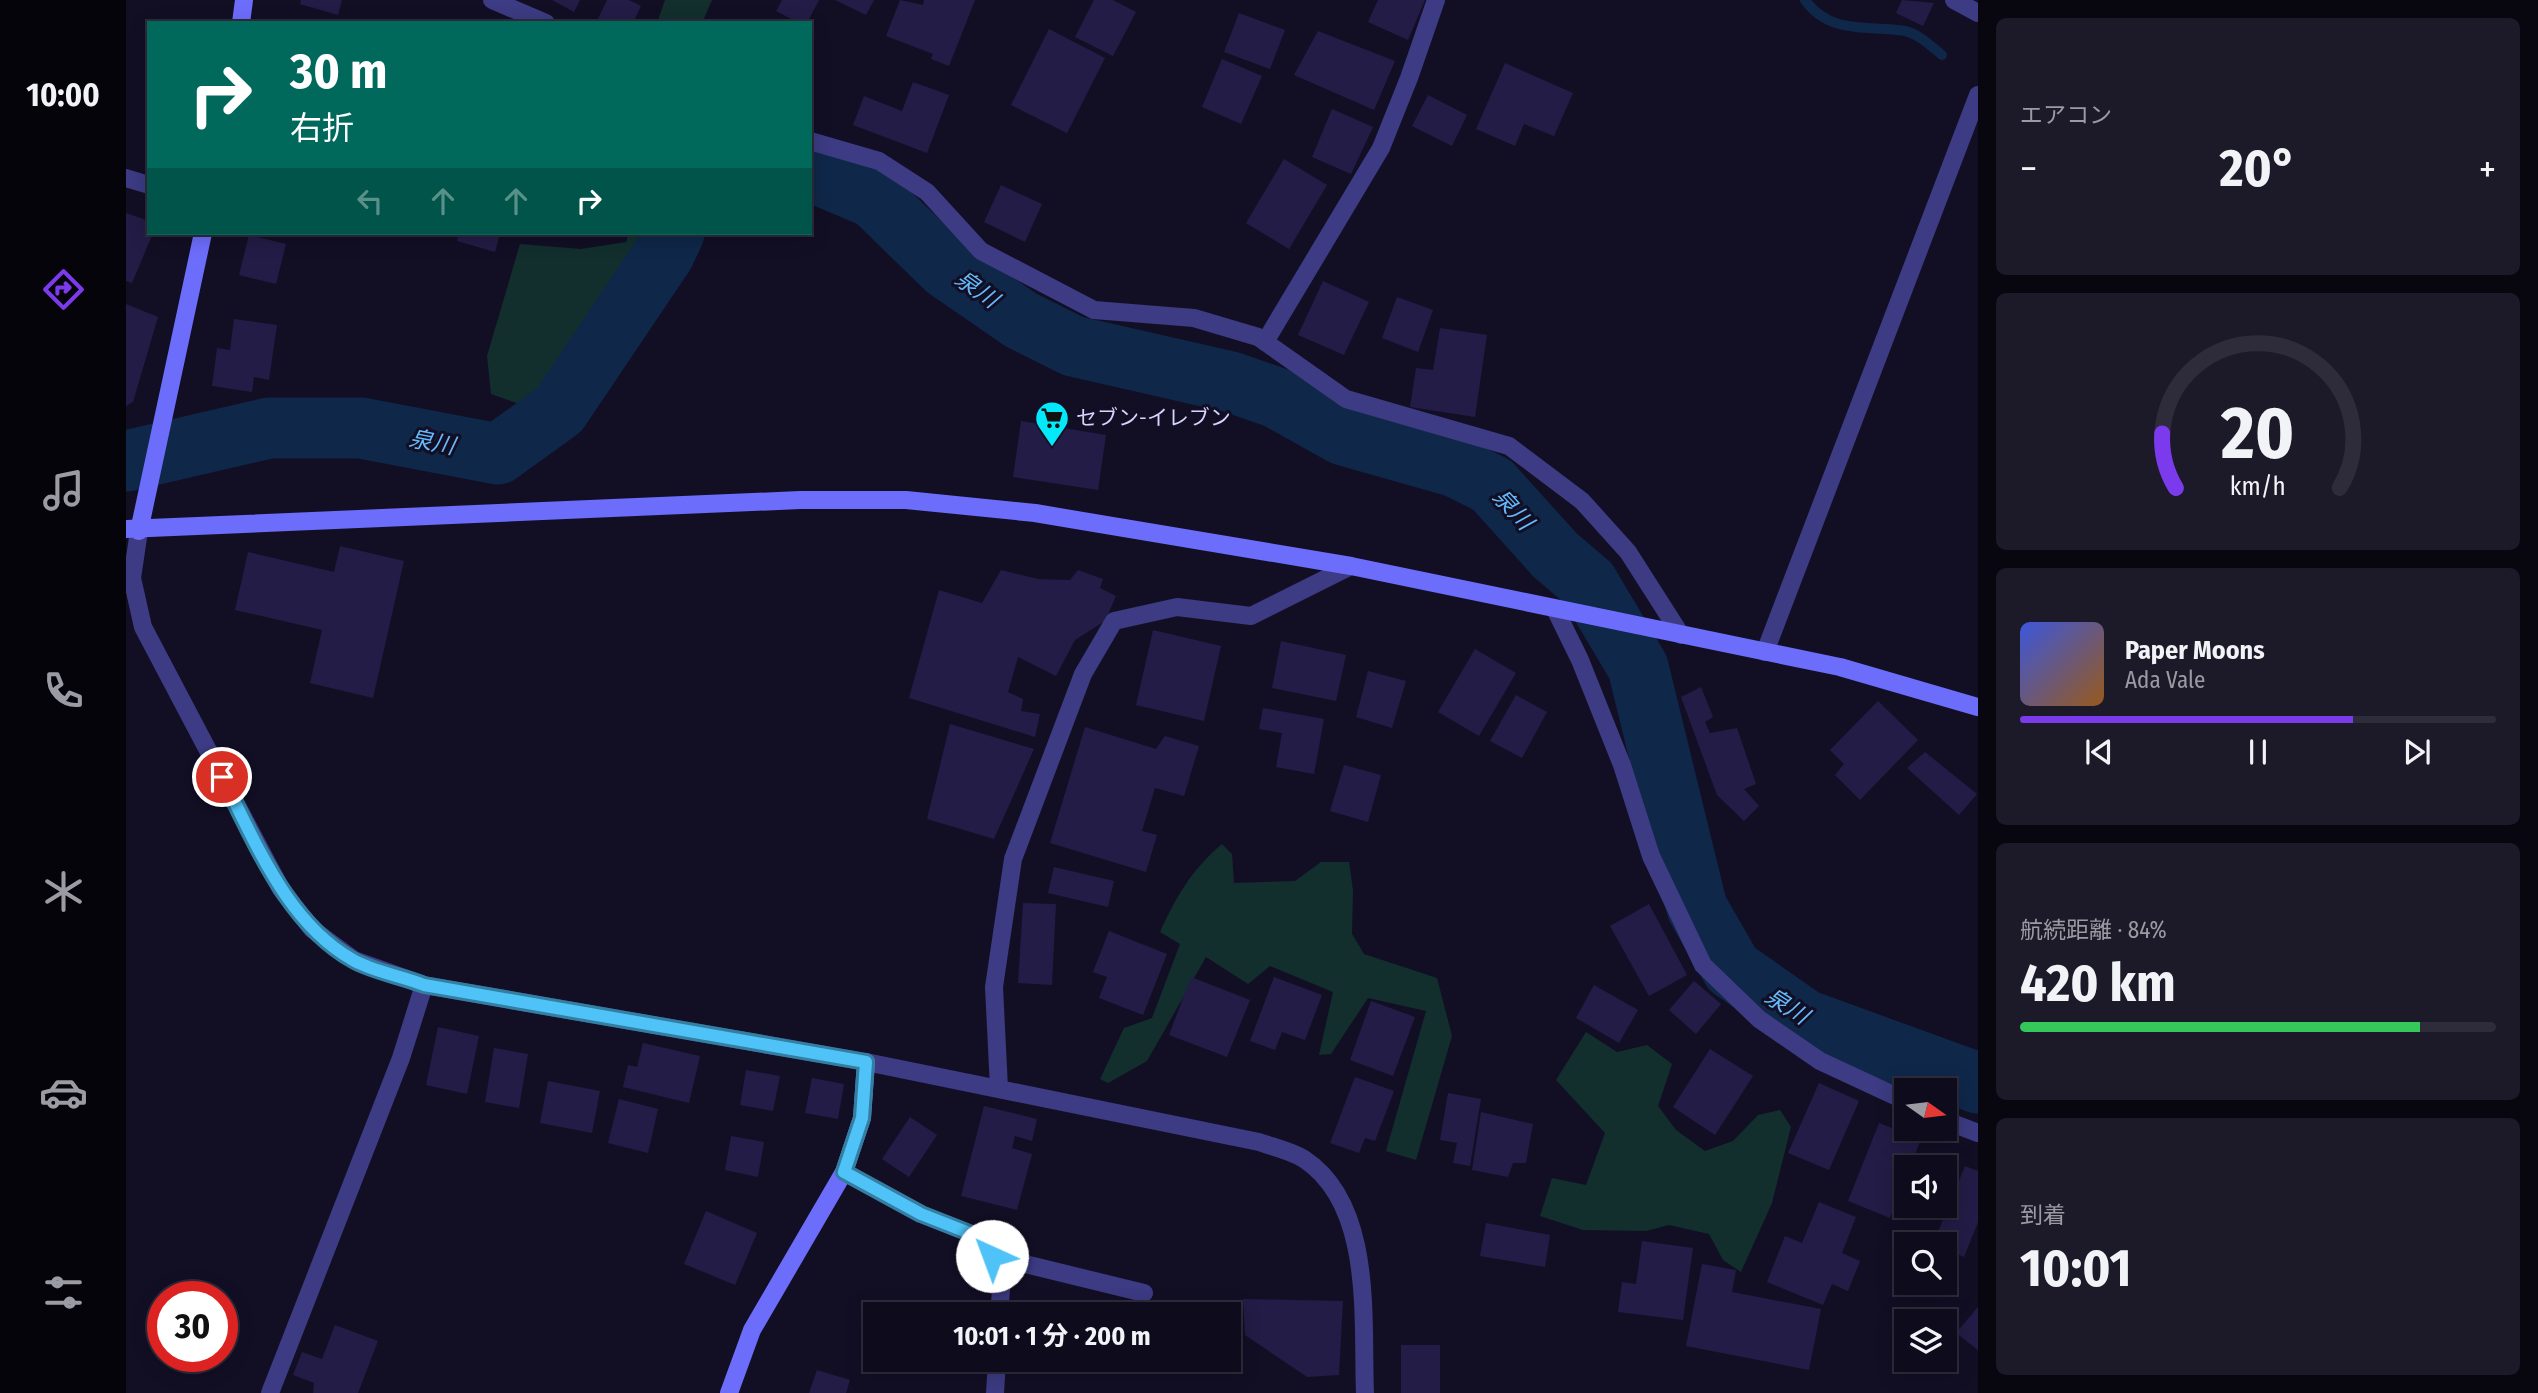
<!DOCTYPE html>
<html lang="ja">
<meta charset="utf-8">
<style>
:root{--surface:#0e0b1c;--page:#1c1929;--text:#f1f3f6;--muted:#9b9ba3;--line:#2e2b3b;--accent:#7c3aed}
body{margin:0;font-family:"Fira Sans Condensed","Noto Sans JP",sans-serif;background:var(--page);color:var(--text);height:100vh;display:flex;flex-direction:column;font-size:26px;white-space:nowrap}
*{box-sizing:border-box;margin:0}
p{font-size:23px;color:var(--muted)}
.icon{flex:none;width:38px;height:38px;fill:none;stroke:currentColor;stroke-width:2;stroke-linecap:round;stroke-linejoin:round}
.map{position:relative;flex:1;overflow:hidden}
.side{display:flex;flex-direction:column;gap:18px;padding:18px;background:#08060f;width:560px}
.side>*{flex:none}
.hud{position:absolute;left:21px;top:21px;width:665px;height:214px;border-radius:0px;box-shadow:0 4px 18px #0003,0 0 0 2px var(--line);background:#00695c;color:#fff;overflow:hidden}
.needle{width:46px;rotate:104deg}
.buttons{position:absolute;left:1768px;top:1078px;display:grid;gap:14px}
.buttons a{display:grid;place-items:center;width:63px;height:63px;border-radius:0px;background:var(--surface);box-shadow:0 4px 18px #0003,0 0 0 2px var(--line);font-size:35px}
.speed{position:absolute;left:21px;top:1281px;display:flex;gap:14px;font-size:35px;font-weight:700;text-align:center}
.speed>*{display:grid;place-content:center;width:91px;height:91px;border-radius:50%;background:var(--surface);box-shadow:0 4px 18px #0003,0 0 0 2px var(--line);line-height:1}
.speed .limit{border:10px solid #d22;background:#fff;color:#111}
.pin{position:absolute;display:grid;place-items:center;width:60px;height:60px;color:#fff;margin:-30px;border:4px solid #fff;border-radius:50%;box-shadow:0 2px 7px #0007}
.me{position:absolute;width:77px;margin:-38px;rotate:317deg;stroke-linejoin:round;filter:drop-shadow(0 0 5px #0008)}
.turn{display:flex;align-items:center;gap:24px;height:147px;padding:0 28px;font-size:32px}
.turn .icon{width:91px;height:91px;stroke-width:2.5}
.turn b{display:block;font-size:49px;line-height:60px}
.lanes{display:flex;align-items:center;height:66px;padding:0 28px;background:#0003;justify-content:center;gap:35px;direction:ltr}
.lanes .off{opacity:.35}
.big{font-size:52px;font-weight:700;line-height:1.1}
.side .card{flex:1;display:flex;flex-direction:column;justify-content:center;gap:10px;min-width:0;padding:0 24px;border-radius:10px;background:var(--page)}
.side .dial{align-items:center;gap:0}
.dial svg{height:182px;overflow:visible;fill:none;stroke:var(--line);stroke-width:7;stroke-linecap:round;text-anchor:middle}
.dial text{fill:var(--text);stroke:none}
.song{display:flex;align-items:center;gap:21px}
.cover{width:84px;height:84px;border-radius:10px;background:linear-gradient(135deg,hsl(230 70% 55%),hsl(30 70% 35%))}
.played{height:7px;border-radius:4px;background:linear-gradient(90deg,var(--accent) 70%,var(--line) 70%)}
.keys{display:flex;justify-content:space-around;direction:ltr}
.heat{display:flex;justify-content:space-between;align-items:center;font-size:38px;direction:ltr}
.charge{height:10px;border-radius:5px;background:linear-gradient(90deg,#34c759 84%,var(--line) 0)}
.trip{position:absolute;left:737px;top:1302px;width:378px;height:70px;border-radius:0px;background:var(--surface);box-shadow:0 4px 18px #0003,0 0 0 2px var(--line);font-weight:700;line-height:70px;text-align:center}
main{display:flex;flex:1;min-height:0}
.tabs{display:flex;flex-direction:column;width:126px;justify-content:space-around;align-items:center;background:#06040b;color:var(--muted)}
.tabs .icon{width:49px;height:49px}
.tabs .on{color:var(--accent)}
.tabs b{font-size:32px;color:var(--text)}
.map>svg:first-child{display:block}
.green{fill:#122f2d}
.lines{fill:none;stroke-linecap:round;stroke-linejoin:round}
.stream{stroke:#0f2749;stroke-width:10}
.river{stroke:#0f2749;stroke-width:61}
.building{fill:#231c46}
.lane{stroke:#3c3b83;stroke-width:18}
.street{stroke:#3c3b83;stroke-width:18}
.secondary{stroke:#6d6dfc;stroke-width:18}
.route-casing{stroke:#337fa1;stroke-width:18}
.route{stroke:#4fc3f7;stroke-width:12}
.labels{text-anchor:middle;stroke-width:6;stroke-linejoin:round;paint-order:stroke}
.poi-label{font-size:21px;fill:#d7d4fe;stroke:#120f25;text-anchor:start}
.water-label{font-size:23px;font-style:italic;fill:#64bafc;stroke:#120f25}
</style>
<main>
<nav class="tabs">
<b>10:00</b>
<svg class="icon on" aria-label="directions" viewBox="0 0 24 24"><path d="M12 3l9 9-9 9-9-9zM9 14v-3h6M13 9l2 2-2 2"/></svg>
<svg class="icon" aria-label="music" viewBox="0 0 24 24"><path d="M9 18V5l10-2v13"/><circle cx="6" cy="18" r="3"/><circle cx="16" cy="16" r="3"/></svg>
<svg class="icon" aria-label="phone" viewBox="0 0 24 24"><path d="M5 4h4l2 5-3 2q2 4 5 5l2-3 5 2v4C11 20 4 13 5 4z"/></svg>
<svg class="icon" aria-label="climate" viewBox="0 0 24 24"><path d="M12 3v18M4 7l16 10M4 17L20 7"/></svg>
<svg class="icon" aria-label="car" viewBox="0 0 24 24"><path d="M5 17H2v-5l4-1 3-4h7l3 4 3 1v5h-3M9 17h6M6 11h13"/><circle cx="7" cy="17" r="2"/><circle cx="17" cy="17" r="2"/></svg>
<svg class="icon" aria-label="filters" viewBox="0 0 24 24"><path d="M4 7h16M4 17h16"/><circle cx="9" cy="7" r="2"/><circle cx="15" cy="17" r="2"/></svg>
</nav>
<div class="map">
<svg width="1852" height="1393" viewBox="0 0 1852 1393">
<rect width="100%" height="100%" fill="#120f25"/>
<g class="green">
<path d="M539 0H586L576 23H531Z"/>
<path d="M503 233H578L449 417 416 412 365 394 361 356 394 244 455 249 500 242Z"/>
<path d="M1096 844 1106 854 1108 883 1169 881 1195 862H1223L1227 890 1226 934 1238 954 1311 978 1326 1036 1290 1160 1260 1151 1300 1011 1242 998 1205 1054 1193 1055 1207 992 1144 966 1122 984 1080 957 1021 1061 982 1083 974 1079 998 1028 1026 1018 1054 944 1034 932C1050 897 1066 869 1096 844Z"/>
<path d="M1460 1032 1491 1052 1521 1045 1546 1064 1532 1106 1550 1130 1579 1151 1607 1141 1632 1115 1654 1110 1665 1127 1646 1203 1615 1272 1597 1260 1583 1234 1543 1225 1520 1231 1457 1230 1414 1216 1426 1178 1460 1185 1479 1133 1430 1080Z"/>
</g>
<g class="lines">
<path class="stream" d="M1679 0C1704 35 1742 25 1779 31 1793 34 1805 46 1816 55"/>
<g class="river">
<path d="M684 171 748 198 821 269 895 320 947 346 1105 382 1151 398 1217 435 1330 467 1366 485 1429 555 1462 583 1512 667 1571 908 1606 969 1679 1020 1852 1083"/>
<path d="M0 461 143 428H235L372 454 433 410 538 254 548 233"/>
</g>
</g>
<g class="building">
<path d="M175 0H216L212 15 174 4Z"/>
<path d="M426 0H454L448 12Z"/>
<path d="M481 0H503L515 6 507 23H470Z"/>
<path d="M656 0H693L681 23H673L650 11Z"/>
<path d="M709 0H748L740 15Z"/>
<path d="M774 0 797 5 798 0H849L823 66 805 59 807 54 760 36Z"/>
<path d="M968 0H987L1010 12 987 56 949 37Z"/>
<path d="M1252 0H1299L1282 40 1242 22Z"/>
<path d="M1776 0 1808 3 1797 26 1770 13Z"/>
<path d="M1113 13 1159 30 1144 69 1098 52Z"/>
<path d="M923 29 979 58 941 133 885 105Z"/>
<path d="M1192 31 1269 61 1248 110 1168 75Z"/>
<path d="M1096 59 1136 76 1115 124 1076 107Z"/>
<path d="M1379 63 1447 93 1428 136 1398 124 1389 146 1350 129Z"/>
<path d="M787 82 823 95 801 153 727 125 738 96 776 111Z"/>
<path d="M1302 95 1341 115 1326 146 1286 126Z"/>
<path d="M1206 109 1247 127 1225 174 1186 157Z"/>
<path d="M1158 159 1201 185 1163 249 1120 223Z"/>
<path d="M875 185 916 204 899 242 858 222Z"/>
<path d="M0 213 23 221V233H27L6 283 0 281Z"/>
<path d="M333 233H374L369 252 331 241Z"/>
<path d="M123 235 160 244 150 284 113 275Z"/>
<path d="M1197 281 1243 302 1218 355 1172 335Z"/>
<path d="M1271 297 1307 310 1292 352 1256 338Z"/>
<path d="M0 304 32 317 7 402 0 406Z"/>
<path d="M108 319 151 325 143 380 128 377 126 392 86 386 91 348 104 350Z"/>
<path d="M1314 328 1361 335 1349 417 1284 407 1290 368 1307 370Z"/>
<path d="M895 421 980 435 972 490 887 477Z"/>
<path d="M214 546 278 561 247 698 184 683 196 630 109 610 122 552 208 572Z"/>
<path d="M875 570 912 579 944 580 952 570 977 579 974 588 990 596 979 621 949 640 930 676 892 657 882 692 897 699 895 711 914 714 909 737 783 698 813 590 856 603Z"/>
<path d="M1027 630 1095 646 1078 721 1010 705Z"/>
<path d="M1155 641 1220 655 1210 701 1146 688Z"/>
<path d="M1349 649 1390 673 1353 736 1312 712Z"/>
<path d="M1242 671 1280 681 1266 728 1230 717Z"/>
<path d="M1575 687 1587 717 1579 722 1584 733 1611 728 1630 784 1618 789 1633 806 1618 821 1591 795 1555 697Z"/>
<path d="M1390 695 1421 712 1396 758 1364 741Z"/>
<path d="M1752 701 1792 740 1734 800 1709 775 1718 764 1704 750Z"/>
<path d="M1137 708 1198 719 1188 774 1150 767 1156 733 1133 729Z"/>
<path d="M824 724 908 749 868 839 801 819Z"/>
<path d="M959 727 1030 749 1039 736 1073 746 1058 796 1029 788 1016 831 1031 835 1020 872 924 843Z"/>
<path d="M1799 752 1851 794 1833 815 1781 768Z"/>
<path d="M1218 765 1255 775 1242 822 1204 811Z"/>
<path d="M928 867 988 881 982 907 922 893Z"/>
<path d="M897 903 930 904 926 985 892 983Z"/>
<path d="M1523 904 1561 975 1523 996 1484 926Z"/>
<path d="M983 931 1041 954 1017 1015 973 998 981 977 967 972Z"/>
<path d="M1065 977 1124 1000 1101 1057 1043 1035Z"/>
<path d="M1148 977 1196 995 1179 1040 1156 1032 1149 1050 1124 1041Z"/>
<path d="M1568 981 1595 1004 1570 1034 1543 1010Z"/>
<path d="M1468 985 1512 1010 1493 1043 1450 1018Z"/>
<path d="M1245 1001 1289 1017 1267 1076 1224 1060Z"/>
<path d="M312 1027 353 1036 341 1094 300 1085Z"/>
<path d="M517 1043 574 1056 563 1103 497 1087 502 1065 511 1067Z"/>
<path d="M368 1048 402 1054 393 1108 359 1102Z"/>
<path d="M1584 1049 1627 1076 1589 1135 1547 1107Z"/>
<path d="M620 1070 654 1076 647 1111 614 1105Z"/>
<path d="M1229 1077 1268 1091 1249 1141 1239 1138 1233 1153 1204 1143Z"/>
<path d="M686 1078 718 1084 712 1119 679 1113Z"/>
<path d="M422 1081 474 1091 466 1133 414 1123Z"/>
<path d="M1693 1083 1733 1101 1703 1170 1662 1153Z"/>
<path d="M1322 1093 1355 1099 1344 1166 1327 1163 1331 1143 1314 1140Z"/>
<path d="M493 1099 532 1109 522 1153 482 1143Z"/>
<path d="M858 1106 911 1119 906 1141 889 1136 886 1148 906 1154 891 1210 835 1196Z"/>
<path d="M1355 1112 1407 1124 1400 1163H1387L1382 1177 1346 1170Z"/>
<path d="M784 1117 811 1135 783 1177 756 1159Z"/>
<path d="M1753 1123 1795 1139 1784 1167H1780V1177L1764 1218 1722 1201Z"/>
<path d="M605 1136 638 1142 632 1177 599 1170Z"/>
<path d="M1839 1166 1852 1171V1222L1838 1257 1818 1248V1244H1807Z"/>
<path d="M1693 1202 1730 1217 1716 1253 1734 1261 1722 1291 1706 1284 1697 1305 1641 1282 1659 1236 1676 1243Z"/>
<path d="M580 1211 631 1233 609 1285 558 1264Z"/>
<path d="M1360 1223 1424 1235 1419 1267 1354 1256Z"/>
<path d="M1516 1241 1567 1248 1557 1320 1492 1312 1496 1282 1510 1284Z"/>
<path d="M1576 1264 1610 1270 1606 1292 1695 1309 1683 1370 1560 1346Z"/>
<path d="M1117 1299 1217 1301 1213 1375 1181 1377 1119 1335Z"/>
<path d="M1852 1307V1350L1830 1333Z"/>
<path d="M209 1325 252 1341 232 1393H187L188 1383 167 1375 176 1352 196 1359Z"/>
<rect x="1275" y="1345" width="39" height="48"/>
<path d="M1070 1360H1103L1101 1372 1068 1366Z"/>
<path d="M691 1370 724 1380 720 1393H683Z"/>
</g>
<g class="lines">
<path class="lane" d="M1139 342 1255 148 1283 78 1310 0"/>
<g class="street">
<path d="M366 0 420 23"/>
<path d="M1828 0 1852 13"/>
<path d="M684 141 753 161 801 192 855 251 968 310 1068 318 1132 337 1220 399 1383 446 1456 501 1502 552 1555 635"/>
<path d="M0 178 23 185"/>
<path d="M13 531 6 578 17 627 155 889 186 929 228 960 298 985 740 1062 1133 1142C1147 1147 1165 1151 1178 1159 1248 1205 1236 1320 1239 1393"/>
<path d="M1429 609 1454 660 1496 765 1525 856 1577 965 1633 1019 1694 1061 1780 1101"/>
<path d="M1639 652 1852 95"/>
<path d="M873 1088 868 987 887 859 957 674 988 621 1051 607 1125 616 1225 566"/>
<path d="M1818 1120 1852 1133"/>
<path d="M718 1172 795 1214 861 1240 875 1290 873 1314"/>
<path d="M866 1256 1018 1293"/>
<path d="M144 1393 275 1058 298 985"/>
<path d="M869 1393 871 1360"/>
</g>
<g class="secondary">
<path d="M115 23 118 0"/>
<path d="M0 529 674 500H780L909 513 1225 566 1714 667 1852 707"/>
<path d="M13 531 77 233"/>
<path d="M603 1393 626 1330 718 1172 736 1118 740 1062"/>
</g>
</g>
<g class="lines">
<g class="route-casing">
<path id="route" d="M96 777C130 842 160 922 227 960 248 972 276 976 298 985L740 1062 736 1118 718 1172 795 1214 861 1240 866 1256"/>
</g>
<use href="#route" class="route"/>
</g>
<defs>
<g id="supermarket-pin" transform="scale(1.75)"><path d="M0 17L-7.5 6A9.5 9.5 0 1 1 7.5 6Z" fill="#04e9fa" stroke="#120f25"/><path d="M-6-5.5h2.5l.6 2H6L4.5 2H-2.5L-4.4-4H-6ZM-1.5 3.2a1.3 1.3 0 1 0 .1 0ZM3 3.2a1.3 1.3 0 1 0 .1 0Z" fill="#111"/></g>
</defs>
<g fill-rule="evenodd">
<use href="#supermarket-pin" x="926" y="418"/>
</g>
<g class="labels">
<g class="poi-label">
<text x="950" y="425">セブン-イレブン</text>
</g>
<g class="water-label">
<text transform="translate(851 289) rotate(35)" y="8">泉川</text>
<text transform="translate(306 442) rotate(11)" y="8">泉川</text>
<text transform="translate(1387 509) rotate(47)" y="8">泉川</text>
<text transform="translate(1661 1006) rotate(32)" y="8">泉川</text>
</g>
</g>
</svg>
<div class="buttons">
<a><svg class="needle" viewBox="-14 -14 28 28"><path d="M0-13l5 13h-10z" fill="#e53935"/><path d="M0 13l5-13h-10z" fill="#9b9ba3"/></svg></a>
<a><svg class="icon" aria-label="sound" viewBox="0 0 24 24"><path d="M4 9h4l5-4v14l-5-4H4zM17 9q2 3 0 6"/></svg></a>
<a><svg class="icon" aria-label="search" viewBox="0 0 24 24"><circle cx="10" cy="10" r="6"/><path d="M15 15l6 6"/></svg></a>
<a><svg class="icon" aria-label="layers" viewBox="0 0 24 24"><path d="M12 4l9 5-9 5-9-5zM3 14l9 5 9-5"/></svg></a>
</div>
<div class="speed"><div class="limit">30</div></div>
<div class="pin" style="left:96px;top:777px;background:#d93025"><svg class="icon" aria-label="arrive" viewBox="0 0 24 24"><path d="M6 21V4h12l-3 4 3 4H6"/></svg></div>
<svg class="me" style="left:866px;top:1256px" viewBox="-20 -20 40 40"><circle r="19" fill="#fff"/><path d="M0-13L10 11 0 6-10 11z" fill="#4fc3f7"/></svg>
<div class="trip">10:01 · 1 分 · 200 m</div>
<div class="hud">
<div class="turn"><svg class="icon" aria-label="right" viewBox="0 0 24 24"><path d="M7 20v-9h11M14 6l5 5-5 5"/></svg><div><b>30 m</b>右折</div></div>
<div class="lanes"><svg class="icon off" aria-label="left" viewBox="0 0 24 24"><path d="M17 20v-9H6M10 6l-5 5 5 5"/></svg><svg class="icon off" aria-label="ahead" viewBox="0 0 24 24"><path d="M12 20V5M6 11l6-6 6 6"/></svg><svg class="icon off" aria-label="ahead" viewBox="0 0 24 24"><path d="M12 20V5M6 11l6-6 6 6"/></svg><svg class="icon" aria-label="right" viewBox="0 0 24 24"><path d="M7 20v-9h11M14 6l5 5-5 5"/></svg></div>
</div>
</div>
<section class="side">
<div class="card"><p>エアコン</p>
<div class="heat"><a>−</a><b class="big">20°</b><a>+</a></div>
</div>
<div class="card dial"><svg viewBox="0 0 100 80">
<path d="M14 69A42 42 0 1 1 86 69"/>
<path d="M14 69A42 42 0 0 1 8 45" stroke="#7c3aed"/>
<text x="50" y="56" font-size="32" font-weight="700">20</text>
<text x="50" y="72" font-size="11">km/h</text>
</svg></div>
<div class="card">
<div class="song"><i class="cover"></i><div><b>Paper Moons</b><p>Ada Vale</p></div></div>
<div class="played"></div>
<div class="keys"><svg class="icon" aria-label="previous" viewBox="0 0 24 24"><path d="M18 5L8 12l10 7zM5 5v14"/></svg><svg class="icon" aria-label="pause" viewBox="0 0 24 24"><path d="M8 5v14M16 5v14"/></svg><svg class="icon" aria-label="next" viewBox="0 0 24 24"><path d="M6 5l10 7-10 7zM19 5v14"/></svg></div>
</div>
<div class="card"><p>航続距離 · 84%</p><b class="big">420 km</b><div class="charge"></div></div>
<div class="card"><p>到着</p><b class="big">10:01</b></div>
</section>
</main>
